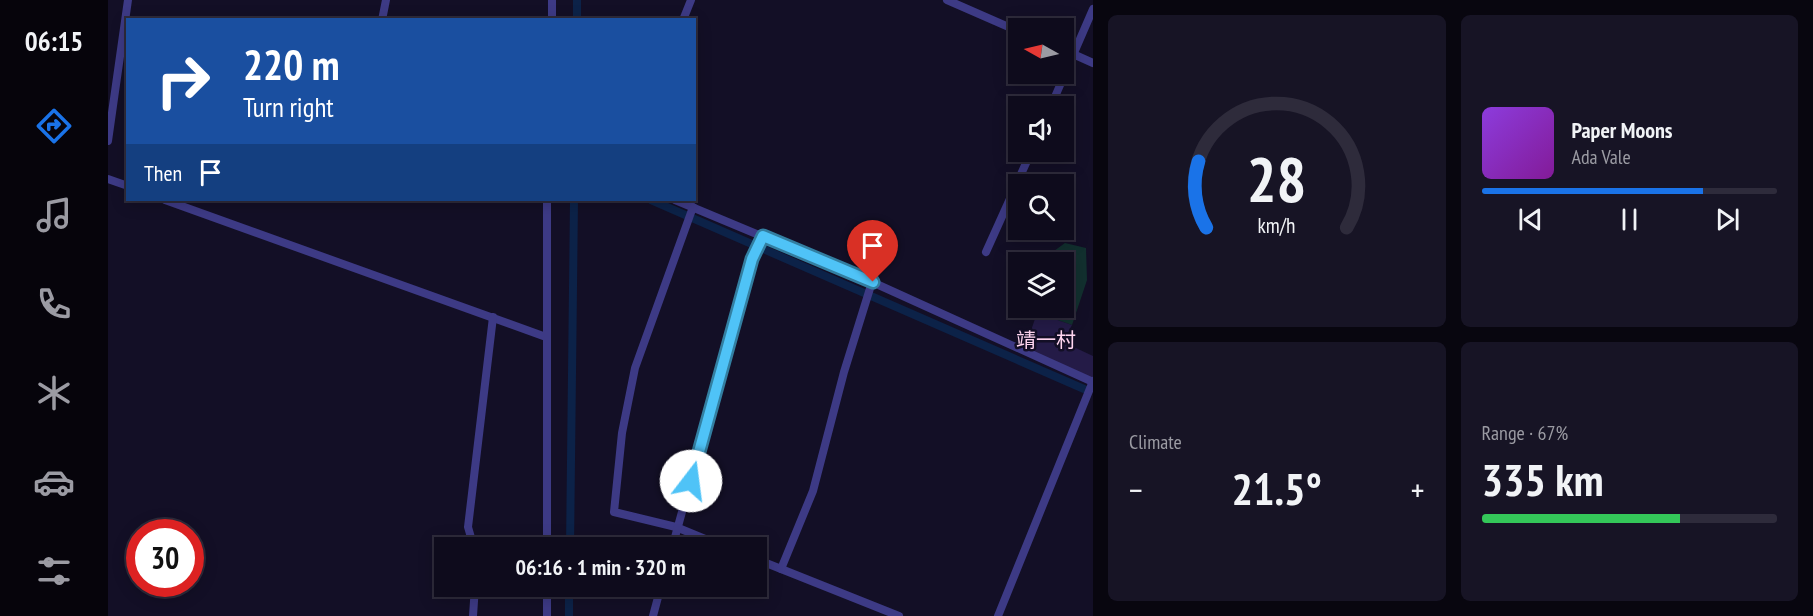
<!DOCTYPE html>
<meta charset="utf-8">
<style>
:root{--surface:#0e0b1c;--page:#171425;--text:#f1f3f6;--muted:#9b9ba3;--line:#2e2b3b;--accent:#1a73e8}
body{margin:0;font-family:"PT Sans Narrow","Noto Sans SC",sans-serif;background:var(--page);color:var(--text);height:100vh;display:flex;flex-direction:column;font-size:22px;white-space:nowrap}
*{box-sizing:border-box;margin:0}
p{font-size:20px;color:var(--muted)}
.icon{flex:none;width:33px;height:33px;fill:none;stroke:currentColor;stroke-width:2;stroke-linecap:round;stroke-linejoin:round}
.map{position:relative;flex:1;overflow:hidden}
.panel{display:flex;flex-direction:column;gap:15px;padding:15px;background:#08060f;width:720px}
.panel>*{flex:none}
.top-card{position:absolute;left:18px;top:18px;width:570px;height:183px;border-radius:0px;box-shadow:0 3px 15px #0003,0 0 0 2px var(--line);background:#1a4fa0;color:#fff;overflow:hidden}
.needle{width:39px;rotate:278deg}
.tools{position:absolute;left:900px;top:18px;display:grid;gap:12px}
.tools a{display:grid;place-items:center;width:66px;height:66px;border-radius:0px;background:var(--surface);box-shadow:0 3px 15px #0003,0 0 0 2px var(--line);font-size:30px}
.speed{position:absolute;left:18px;top:519px;display:flex;gap:12px;font-size:30px;font-weight:700;text-align:center}
.speed>*{display:grid;place-content:center;width:78px;height:78px;border-radius:50%;background:var(--surface);box-shadow:0 3px 15px #0003,0 0 0 2px var(--line);line-height:1}
.speed .limit{border:9px solid #d22;background:#fff;color:#111}
.pin{position:absolute;display:grid;place-items:center;width:51px;height:51px;color:#fff;margin:-62px -26px;border-radius:50% 50% 50% 0;rotate:-45deg;box-shadow:0 0 6px #0007}
.pin .icon{rotate:45deg}
.me{position:absolute;width:66px;margin:-33px;rotate:15deg;stroke-linejoin:round;filter:drop-shadow(0 0 4px #0008)}
.turn{display:flex;align-items:center;gap:21px;height:126px;padding:0 18px;font-size:27px}
.turn .icon{width:78px;height:78px;stroke-width:2.5}
.turn b{display:block;font-size:42px;line-height:51px}
.then{display:flex;align-items:center;height:57px;padding:0 18px;background:#0003;gap:12px;font-size:22px}
.big{font-size:45px;font-weight:700;line-height:1.1}
.panel .widget{flex:1;display:flex;flex-direction:column;justify-content:center;gap:9px;min-width:0;padding:0 21px;border-radius:9px;background:var(--page)}
.panel .dial{align-items:center;gap:0}
.dial svg{height:156px;overflow:visible;fill:none;stroke:var(--line);stroke-width:7;stroke-linecap:round;text-anchor:middle}
.dial text{fill:var(--text);stroke:none}
.song{display:flex;align-items:center;gap:18px}
.cover{width:72px;height:72px;border-radius:9px;background:linear-gradient(135deg,hsl(270 70% 55%),hsl(290 70% 35%))}
.played{height:6px;border-radius:3px;background:linear-gradient(90deg,var(--accent) 75%,var(--line) 75%)}
.keys{display:flex;justify-content:space-around;direction:ltr}
.heat{display:flex;justify-content:space-between;align-items:center;font-size:33px;direction:ltr}
.charge{height:9px;border-radius:4px;background:linear-gradient(90deg,#34c759 67%,var(--line) 0)}
.panel .tiles{flex:1;display:grid;gap:15px;grid-template-columns:repeat(2,1fr)}
.trip{position:absolute;left:326px;top:537px;width:333px;height:60px;border-radius:0px;background:var(--surface);box-shadow:0 3px 15px #0003,0 0 0 2px var(--line);font-weight:700;line-height:60px;text-align:center}
main{display:flex;flex:1;min-height:0}
.tab-bar{display:flex;flex-direction:column;width:108px;justify-content:space-around;align-items:center;background:#06040b;color:var(--muted)}
.tab-bar .icon{width:42px;height:42px}
.tab-bar .active{color:var(--accent)}
.tab-bar b{font-size:27px;color:var(--text)}
.map>svg:first-child{display:block}
.green{fill:#12302f}
.lines{fill:none;stroke-linecap:round;stroke-linejoin:round}
.canal{stroke:#0c2248;stroke-width:8}
.building{fill:#241b47}
.minor{stroke:#3d3a85;stroke-width:8}
.route-casing{stroke:#337fa1;stroke-width:15}
.route{stroke:#4fc3f7;stroke-width:10}
.labels{text-anchor:middle;stroke-width:5;stroke-linejoin:round;paint-order:stroke}
.quarter-label{font-size:20px;fill:#ffd6f0;stroke:#130f26}
</style>
<main>
<nav class="tab-bar">
<b>06:15</b>
<svg class="icon active" aria-label="directions" viewBox="0 0 24 24"><path d="M12 3l9 9-9 9-9-9zM9 14v-3h6M13 9l2 2-2 2"/></svg>
<svg class="icon" aria-label="music" viewBox="0 0 24 24"><path d="M9 18V5l10-2v13"/><circle cx="6" cy="18" r="3"/><circle cx="16" cy="16" r="3"/></svg>
<svg class="icon" aria-label="phone" viewBox="0 0 24 24"><path d="M5 4h4l2 5-3 2q2 4 5 5l2-3 5 2v4C11 20 4 13 5 4z"/></svg>
<svg class="icon" aria-label="climate" viewBox="0 0 24 24"><path d="M12 3v18M4 7l16 10M4 17L20 7"/></svg>
<svg class="icon" aria-label="car" viewBox="0 0 24 24"><path d="M5 17H2v-5l4-1 3-4h7l3 4 3 1v5h-3M9 17h6M6 11h13"/><circle cx="7" cy="17" r="2"/><circle cx="17" cy="17" r="2"/></svg>
<svg class="icon" aria-label="filters" viewBox="0 0 24 24"><path d="M4 7h16M4 17h16"/><circle cx="9" cy="7" r="2"/><circle cx="15" cy="17" r="2"/></svg>
</nav>
<div class="map">
<svg width="985" height="616" viewBox="0 0 985 616">
<rect width="100%" height="100%" fill="#130f26"/>
<path class="green" d="M957 243 978 248 979 280 964 325 929 313 925 308H956V262H931Z"/>
<g class="lines">
<g class="canal">
<path d="M469 20V0"/>
<path d="M543 200 976 389"/>
<path d="M462 548 466 200"/>
<path d="M461 616V586"/>
</g>
</g>
<path class="building" d="M929 313 964 325 955 342 985 356V382L916 351Z"/>
<g class="lines">
<g class="minor">
<path d="M839 0 910 31"/>
<path d="M274 20 278 0"/>
<path d="M444 20V0"/>
<path d="M575 20 583 0"/>
<path d="M956 50 985 63"/>
<path d="M943 106 985 9"/>
<path d="M0 141 20 0"/>
<path d="M0 179 20 186"/>
<path d="M57 200 438 337"/>
<path d="M567 200 764 282 985 382"/>
<path d="M585 207 527 368 514 433 506 512 568 527 619 548"/>
<path d="M878 252 923 152"/>
<path d="M366 548 360 527 385 317"/>
<path d="M439 548V200"/>
<path d="M564 548 644 259 655 236"/>
<path d="M648 559 791 616"/>
<path d="M673 569 705 491 736 372 764 282"/>
<path d="M365 616 367 586"/>
<path d="M439 616V586"/>
<path d="M545 616 553 586"/>
<path d="M890 616 985 381"/>
</g>
</g>
<g class="lines">
<g class="route-casing">
<path id="route" d="M583 481 644 259 655 236 765 282"/>
</g>
<use href="#route" class="route"/>
</g>
<g class="labels">
<g class="quarter-label">
<text x="938" y="347">靖一村</text>
</g>
</g>
</svg>
<div class="tools">
<a><svg class="needle" viewBox="-14 -14 28 28"><path d="M0-13l5 13h-10z" fill="#e53935"/><path d="M0 13l5-13h-10z" fill="#9b9ba3"/></svg></a>
<a><svg class="icon" aria-label="sound" viewBox="0 0 24 24"><path d="M4 9h4l5-4v14l-5-4H4zM17 9q2 3 0 6"/></svg></a>
<a><svg class="icon" aria-label="search" viewBox="0 0 24 24"><circle cx="10" cy="10" r="6"/><path d="M15 15l6 6"/></svg></a>
<a><svg class="icon" aria-label="layers" viewBox="0 0 24 24"><path d="M12 4l9 5-9 5-9-5zM3 14l9 5 9-5"/></svg></a>
</div>
<div class="speed"><div class="limit">30</div></div>
<div class="pin" style="left:765px;top:282px;background:#d93025"><svg class="icon" aria-label="arrive" viewBox="0 0 24 24"><path d="M6 21V4h12l-3 4 3 4H6"/></svg></div>
<svg class="me" style="left:583px;top:481px" viewBox="-20 -20 40 40"><circle r="19" fill="#fff"/><path d="M0-13L10 11 0 6-10 11z" fill="#4fc3f7"/></svg>
<div class="trip">06:16 · 1 min · 320 m</div>
<div class="top-card">
<div class="turn"><svg class="icon" aria-label="right" viewBox="0 0 24 24"><path d="M7 20v-9h11M14 6l5 5-5 5"/></svg><div><b>220 m</b>Turn right</div></div>
<div class="then">Then<svg class="icon" aria-label="arrive" viewBox="0 0 24 24"><path d="M6 21V4h12l-3 4 3 4H6"/></svg></div>
</div>
</div>
<section class="panel">
<div class="tiles">
<div class="widget dial"><svg viewBox="0 0 100 80">
<path d="M14 69A42 42 0 1 1 86 69"/>
<path d="M14 69A42 42 0 0 1 10 35" stroke="#1a73e8"/>
<text x="50" y="56" font-size="32" font-weight="700">28</text>
<text x="50" y="72" font-size="11">km/h</text>
</svg></div>
<div class="widget">
<div class="song"><i class="cover"></i><div><b>Paper Moons</b><p>Ada Vale</p></div></div>
<div class="played"></div>
<div class="keys"><svg class="icon" aria-label="previous" viewBox="0 0 24 24"><path d="M18 5L8 12l10 7zM5 5v14"/></svg><svg class="icon" aria-label="pause" viewBox="0 0 24 24"><path d="M8 5v14M16 5v14"/></svg><svg class="icon" aria-label="next" viewBox="0 0 24 24"><path d="M6 5l10 7-10 7zM19 5v14"/></svg></div>
</div>
<div class="widget"><p>Climate</p>
<div class="heat"><a>−</a><b class="big">21.5°</b><a>+</a></div>
</div>
<div class="widget"><p>Range · 67%</p><b class="big">335 km</b><div class="charge"></div></div>
</div>
</section>
</main>
